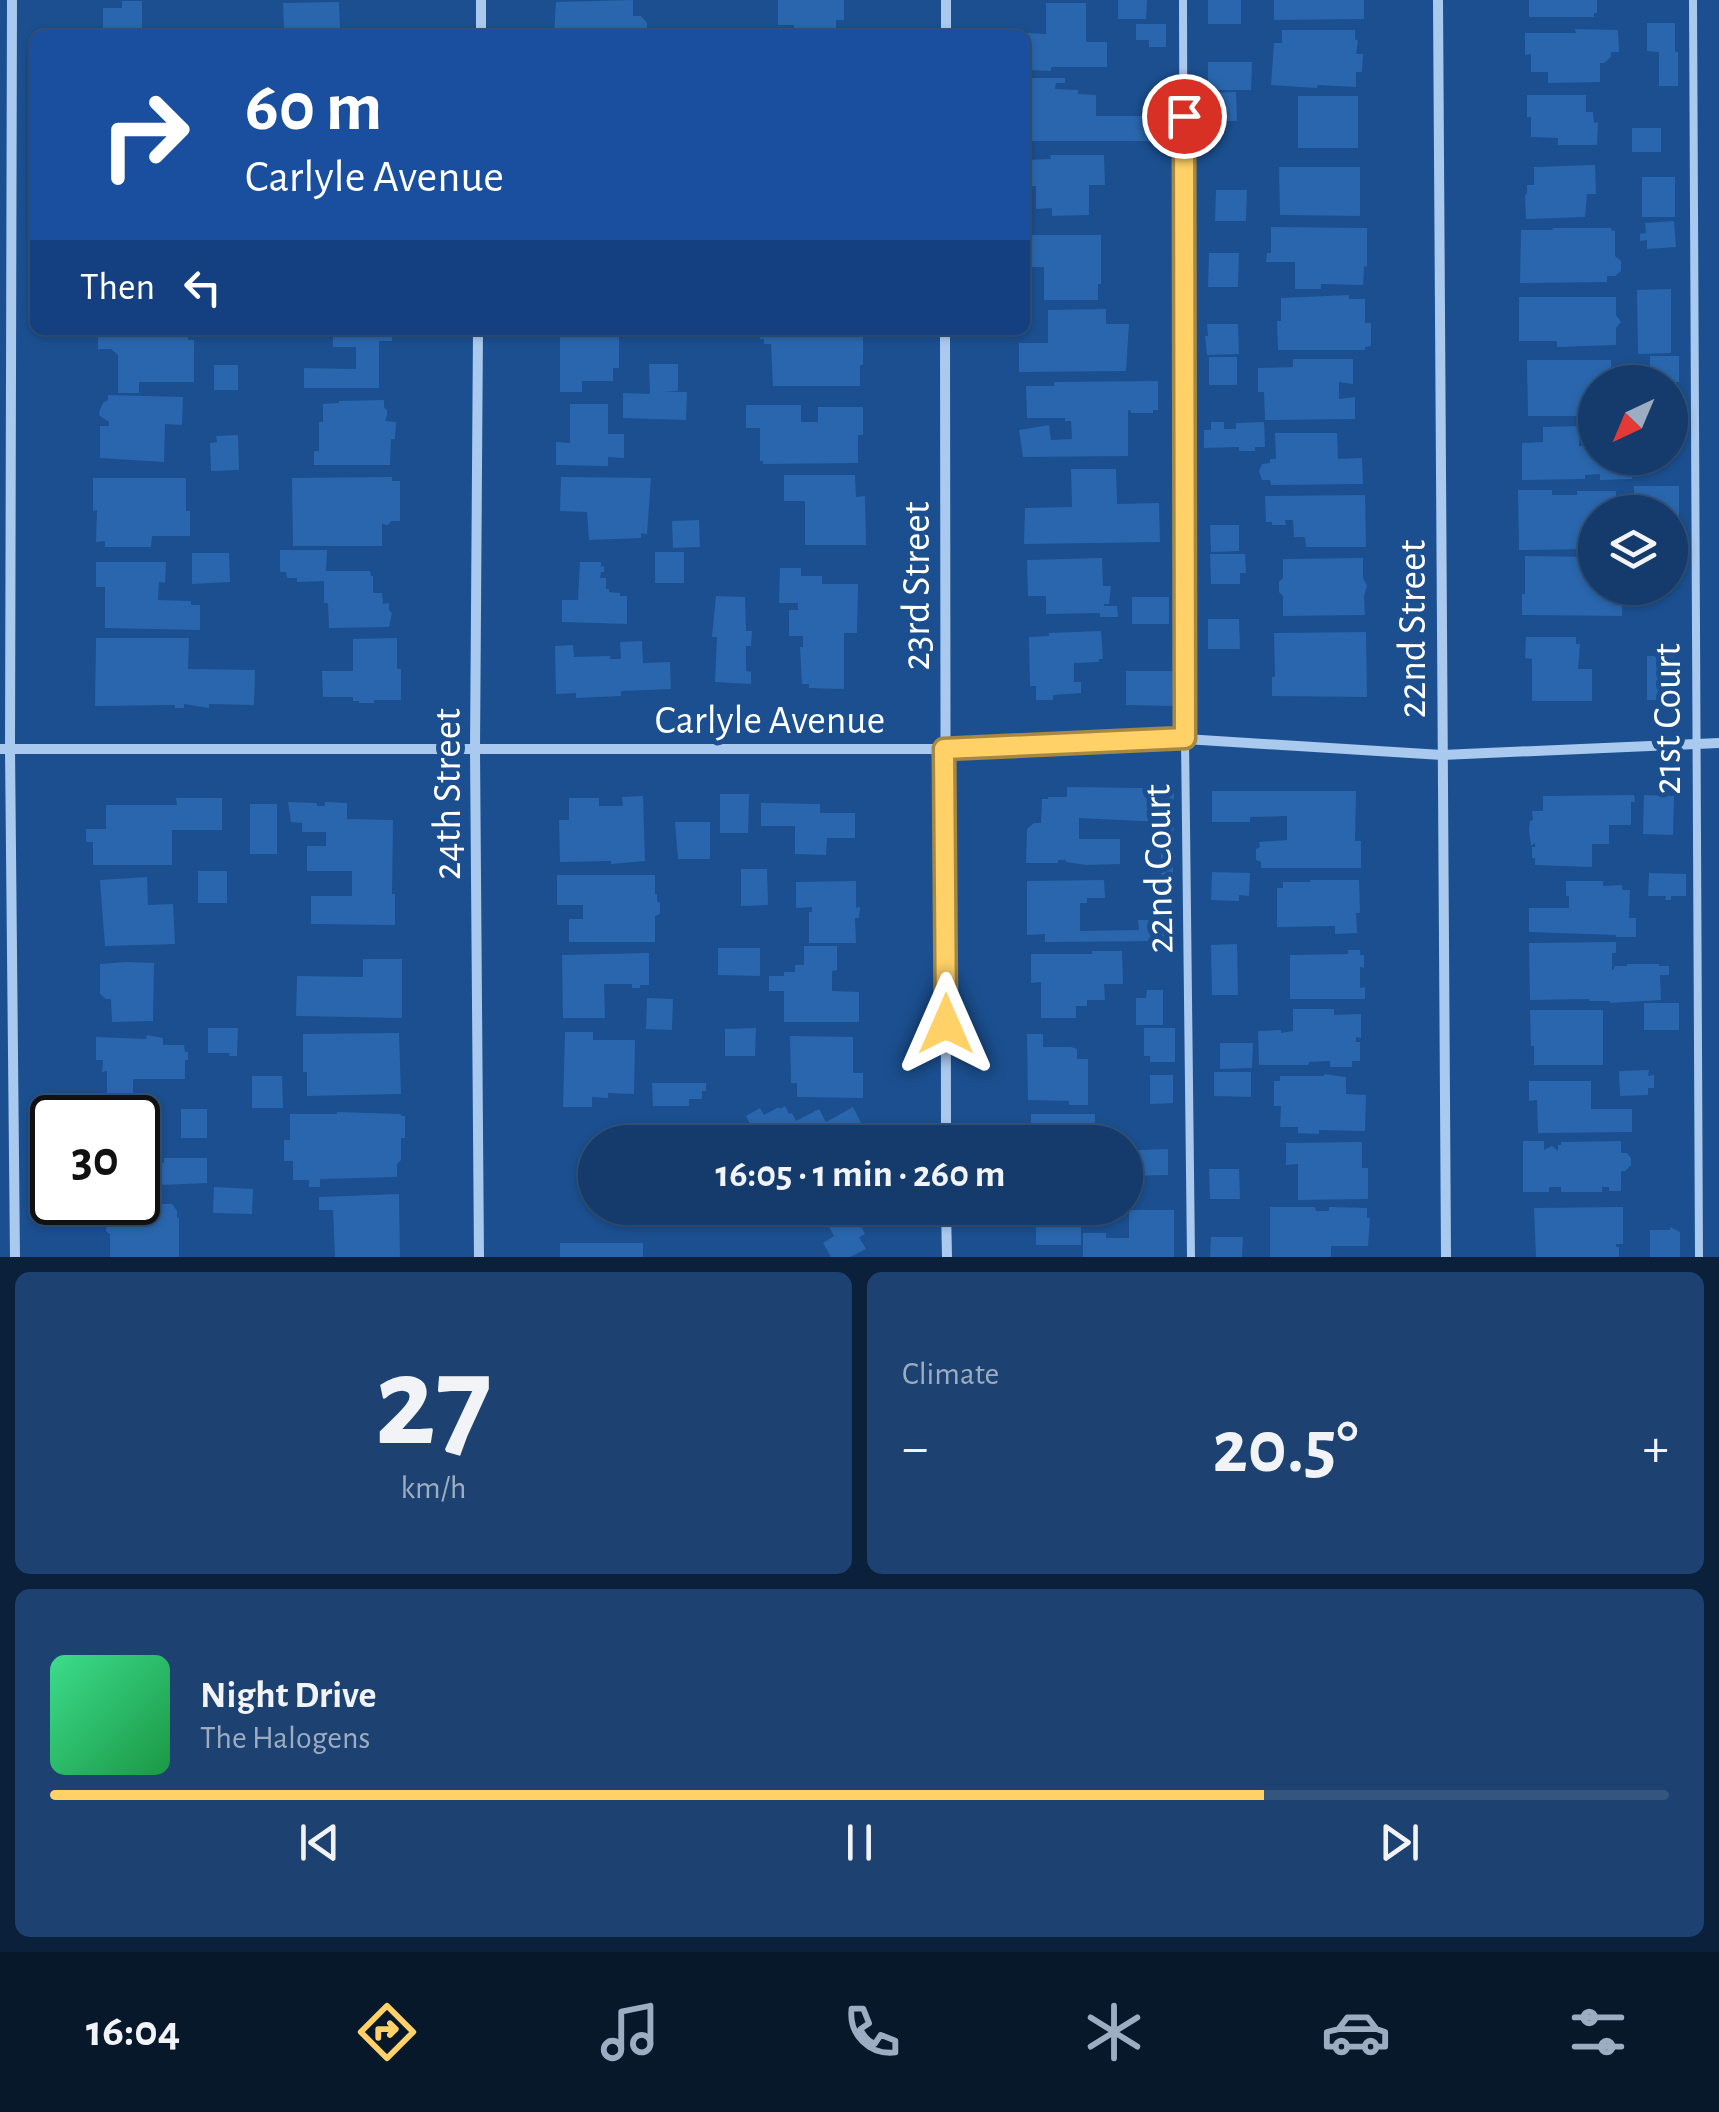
<!DOCTYPE html>
<meta charset="utf-8">
<style>
:root{--surface:#143b6b;--page:#1d4271;--text:#f1f3f6;--muted:#9dadc1;--line:#33557e;--accent:#ffd166}
body{margin:0;font-family:"Alegreya Sans",sans-serif;background:var(--page);color:var(--text);height:100vh;display:flex;flex-direction:column;font-size:38px;white-space:nowrap}
*{box-sizing:border-box;margin:0}
p{font-size:32px;color:var(--muted)}
.icon{flex:none;width:55px;height:55px;fill:none;stroke:currentColor;stroke-width:2;stroke-linecap:round;stroke-linejoin:round}
.map{position:relative;height:1257px;overflow:hidden}
.drawer{display:flex;flex-direction:column;gap:15px;padding:15px;background:#0b203b;flex:1}
.drawer>*{flex:none}
.banner{position:absolute;left:30px;top:30px;width:1000px;height:305px;border-radius:15px;box-shadow:0 2px 8px #0004,0 0 0 2px var(--line);background:#1a4fa0;color:#fff;overflow:hidden}
.needle{width:65px;rotate:224deg}
.controls{position:absolute;left:1578px;top:365px;display:grid;gap:20px}
.controls a{display:grid;place-items:center;width:110px;height:110px;border-radius:50%;background:var(--surface);box-shadow:0 2px 8px #0004,0 0 0 2px var(--line);font-size:50px}
.speed{position:absolute;left:30px;top:1095px;display:flex;gap:20px;font-size:50px;font-weight:700;text-align:center}
.speed>*{display:grid;place-content:center;width:130px;height:130px;border-radius:50%;background:var(--surface);box-shadow:0 2px 8px #0004,0 0 0 2px var(--line);line-height:1}
.speed .limit{border:5px solid #111;border-radius:15px;background:#fff;color:#111}
.pin{position:absolute;display:grid;place-items:center;width:85px;height:85px;color:#fff;margin:-42px;border:5px solid #fff;border-radius:50%;box-shadow:0 2px 10px #0007}
.me{position:absolute;width:110px;margin:-55px;rotate:0deg;stroke-linejoin:round;filter:drop-shadow(0 0 8px #0008)}
.turn{display:flex;align-items:center;gap:35px;height:210px;padding:0 50px;font-size:45px}
.turn .icon{width:130px;height:130px;stroke-width:2.5}
.turn b{display:block;font-size:70px;line-height:85px}
.then{display:flex;align-items:center;height:95px;padding:0 50px;background:#0003;gap:20px;font-size:38px}
.big{font-size:75px;font-weight:700;line-height:1.1}
.drawer .tile{flex:1;display:flex;flex-direction:column;justify-content:center;gap:15px;min-width:0;padding:0 35px;border-radius:15px;background:var(--page)}
.drawer .dial{align-items:center;gap:0}
.dial b{font-size:130px;line-height:1}
.song{display:flex;align-items:center;gap:30px}
.cover{width:120px;height:120px;border-radius:15px;background:linear-gradient(135deg,hsl(150 70% 55%),hsl(140 70% 35%))}
.played{height:10px;border-radius:5px;background:linear-gradient(90deg,var(--accent) 75%,var(--line) 75%)}
.keys{display:flex;justify-content:space-around;direction:ltr}
.heat{display:flex;justify-content:space-between;align-items:center;font-size:55px;direction:ltr}
.drawer .tiles{flex:1;display:grid;gap:15px;grid-template-columns:1fr 1fr}
.tile:last-child{grid-column:span 2}
.trip{position:absolute;left:578px;top:1125px;width:565px;height:100px;border-radius:50px;background:var(--surface);box-shadow:0 2px 8px #0004,0 0 0 2px var(--line);font-weight:700;line-height:100px;text-align:center}
.tab-bar{display:flex;height:160px;justify-content:space-around;align-items:center;background:#08182b;color:var(--muted)}
.tab-bar .icon{width:70px;height:70px}
.tab-bar .selected{color:var(--accent)}
.tab-bar b{font-size:45px;color:var(--text)}
.map>svg:first-child{display:block}
.building{fill:#2a66ad}
.lines{fill:none;stroke-linecap:round;stroke-linejoin:round}
.service{stroke:#a9c9ee;stroke-width:8}
.minor{stroke:#a9c9ee;stroke-width:10}
.route-casing{stroke:#a68842;stroke-width:25}
.route{stroke:#ffd166;stroke-width:18}
.labels{text-anchor:middle;stroke-width:10;stroke-linejoin:round;paint-order:stroke}
.street-label{font-size:40px;fill:#fff;stroke:#1b4f8f}
</style>
<div class="map">
<svg width="1719" height="1257" viewBox="0 0 1719 1257">
<rect width="100%" height="100%" fill="#1b4f8f"/>
<g class="building">
<path d="M633 0V16H641L647 23V31L658 33V35H554L556 2Z"/>
<path d="M778 0H844V20H836V35H794V25H778Z"/>
<path d="M1118 0H1147L1146 19H1118Z"/>
<rect x="1208" y="0" width="33" height="24"/>
<path d="M1274 0H1364V19L1274 20Z"/>
<path d="M1529 0H1597V13H1594V17H1529Z"/>
<path d="M122 1H142V35H103V8H122Z"/>
<path d="M339 2 340 28 349 35H286V31H284L283 3Z"/>
<path d="M1046 3H1086V42H1107V67H1051V71L1025 70V33L1046 34Z"/>
<path d="M1647 23H1675V52H1678V86H1659V52L1647 51Z"/>
<path d="M1136 24H1166V47H1149V40H1136Z"/>
<path d="M1575 29 1618 30 1619 52H1611V57L1604 63H1600V82L1548 83V72H1531V54L1525 55V33H1576Z"/>
<path d="M1282 30H1355V39L1358 41 1356 54H1363L1362 72H1356V87L1318 85 1317 88 1271 85 1274 43H1282Z"/>
<path d="M1208 62H1252L1251 90H1208Z"/>
<path d="M1025 78H1065V83H1056L1055 89 1078 90V94L1096 95V116H1156V109H1167L1168 141H1025Z"/>
<path d="M1236 92 1237 121H1209L1208 93Z"/>
<path d="M1527 95H1586V112H1593L1594 123 1598 122 1597 145H1558V138L1531 137V117H1527Z"/>
<rect x="1298" y="96" width="60" height="52"/>
<rect x="1632" y="128" width="29" height="24"/>
<path d="M1050 155H1104L1105 185H1089V215L1052 216V208L1036 209V186H1027L1026 160 1051 159Z"/>
<path d="M1595 165 1596 194H1587L1585 217 1526 219 1525 195 1527 194V185H1534V167Z"/>
<path d="M1279 167H1360V216L1280 215Z"/>
<rect x="1642" y="177" width="33" height="40"/>
<path d="M1216 190H1247L1246 221H1215Z"/>
<path d="M1674 221 1676 247 1647 249V240L1640 241V234L1646 233 1645 223Z"/>
<path d="M1271 227 1367 228V267L1364 266 1363 285 1321 284V289H1295V262H1266L1267 253H1271Z"/>
<path d="M1552 228H1611V230L1615 231V256L1621 261V271L1615 276H1607V282L1520 283 1521 230H1553Z"/>
<path d="M1025 235H1101V284H1098V300H1044V267H1025Z"/>
<path d="M1209 253H1239L1238 287H1208Z"/>
<path d="M1671 289V353L1638 354 1637 290Z"/>
<path d="M1349 295V299H1365V323H1371V346L1365 347V350H1278L1277 321H1281V298Z"/>
<path d="M1519 297H1616V315L1621 322 1616 328V345L1557 347V341H1519Z"/>
<path d="M1106 309V324H1129L1126 371 1019 372V343H1048V310Z"/>
<path d="M1207 324H1238L1239 354 1207 355 1205 336H1208Z"/>
<path d="M98 330H188V340H194V382H139V393H118V355L111 349H98Z"/>
<path d="M325 330H392V341H379V388H304V368L356 369V347H333V334H325Z"/>
<path d="M560 330H619V368H613V381H582V392H560Z"/>
<path d="M760 330H863V365H860V386H773L771 344H764V339H760Z"/>
<rect x="1650" y="356" width="29" height="26"/>
<rect x="1209" y="357" width="28" height="28"/>
<path d="M1293 359H1353V384L1339 382V399L1355 397V419L1265 420 1264 392H1258V368L1293 367Z"/>
<path d="M1527 360H1611L1612 382H1595V388H1587V399H1582V416H1528Z"/>
<path d="M649 364H678V391L661 392H687L686 420 623 418V393L650 394Z"/>
<rect x="214" y="365" width="24" height="25"/>
<path d="M1158 381V410H1153V413H1131V411L1128 410V456L1023 457 1019 430 1049 425 1051 440 1072 439 1071 421H1065V418H1027L1026 386H1054V382Z"/>
<path d="M108 395 183 397 182 425 165 424 164 462 100 458V426H109V422L100 416 99 412 103 403 108 400Z"/>
<path d="M384 400V407L387 410V415L385 421 396 422 395 439H391L390 465H314V451H319V422H323V404L339 403V401Z"/>
<path d="M570 404H608V434H624V458L608 457V466L556 465V442L570 443Z"/>
<path d="M746 405H801V422H818V407H863V435H858V463L763 464V461H760V428H746Z"/>
<path d="M1211 422H1224V429H1236V423L1264 422 1265 447H1255V451H1239V447L1204 448V430H1211Z"/>
<path d="M1579 426V446H1595V458H1632V479L1600 480V474L1585 475V479L1522 480V443L1543 442V427Z"/>
<path d="M1275 433H1337L1338 459 1362 458 1363 484 1271 485 1270 480H1262L1259 471 1262 464 1270 463V459H1276Z"/>
<path d="M238 435 239 470 211 471 210 443 217 442 216 436Z"/>
<path d="M1071 469H1116L1117 504 1159 503 1160 542 1024 544 1025 508 1072 507Z"/>
<path d="M784 475H855L856 497 865 496 866 545H805V501H784Z"/>
<path d="M392 477V481H400V521H391L388 525 382 524V546H293L292 478Z"/>
<path d="M561 477 651 478 647 534 641 533V538L589 540 587 512 560 511Z"/>
<path d="M93 478H186V511H190V536H152L151 547H105V541L96 542 97 510 93 511Z"/>
<path d="M1634 486H1679V516H1670V512H1634Z"/>
<path d="M1518 490H1552V495H1577V491H1616V512H1595V543H1592L1591 549 1519 550Z"/>
<path d="M1365 495 1366 547H1306L1305 537H1294L1293 520H1285L1286 525H1272V522H1266L1265 496Z"/>
<path d="M699 520 700 547 673 548 672 521Z"/>
<path d="M1210 525H1239V551L1211 552Z"/>
<path d="M280 550H327L326 571H370L371 576H373V593H382L383 604 389 603V610L392 613 389 627 329 628 328 603H324V581L297 582V578H287L286 572H280Z"/>
<rect x="655" y="552" width="29" height="31"/>
<path d="M192 553H229L230 582 192 584Z"/>
<path d="M1210 554H1245L1246 573H1240V584H1211Z"/>
<path d="M1525 556 1595 557V588H1623L1622 616 1522 615V594H1525Z"/>
<path d="M1102 558 1103 586H1111L1109 604H1104V606H1117L1118 617H1100V613L1046 614V596H1028L1027 560Z"/>
<path d="M1363 558V578L1367 586 1364 596 1365 615 1283 616V596L1279 592V582L1283 578V559Z"/>
<path d="M96 562H166L165 583 159 582 158 600 191 601V605H200V630L105 628V587H96Z"/>
<path d="M580 562H601V567L604 566V572H601L600 578H606V589H609V592L620 593V596H627V624L562 622V600H578Z"/>
<path d="M780 568H801V576H822V584H858L857 633H844V689L809 688V684H802L800 647H803V636H789V610H798V603H779Z"/>
<path d="M716 596 745 597 746 631H752L751 646H746V671L751 672V684L715 682 717 637H712Z"/>
<rect x="1132" y="597" width="37" height="27"/>
<path d="M1208 619H1239L1240 649H1208Z"/>
<path d="M1101 631 1103 659H1099V662L1074 663V682H1081V693L1053 695V700H1036V686H1030L1029 637 1049 636V633Z"/>
<path d="M1366 632 1367 697 1272 696V677H1275L1274 633Z"/>
<path d="M1526 637H1576V644H1580L1578 669H1592V701H1532V659L1525 658Z"/>
<path d="M96 638H189L188 669 255 670 254 705 209 704V708L184 704V708H175V705L95 706Z"/>
<path d="M397 638V669H401V700H374V703H359V701H353V697H323L322 671H353V639Z"/>
<path d="M642 641 643 663 670 662 671 689 621 691V696L576 698V693L556 694 555 646 573 645 574 657 610 656V659H621L620 642Z"/>
<rect x="1647" y="656" width="27" height="44"/>
<path d="M1126 671H1175V706L1126 705Z"/>
<path d="M1067 787 1143 788V793H1174L1173 876H1161V822L1079 818V839H1120V864L1086 865 1066 862V860H1058V863H1026L1027 829 1034 823H1041L1042 799H1048V797H1067Z"/>
<path d="M1212 791H1356L1355 841H1361V868H1261V862L1256 860V849L1260 847 1259 842 1287 840V816L1250 817V822H1212Z"/>
<path d="M720 794H749L748 833H720Z"/>
<path d="M1634 795 1635 802H1631V825H1609V844H1592V867L1535 865V858H1532V847H1535V843L1531 846 1529 829 1530 821 1533 820 1532 811H1543V796Z"/>
<path d="M1644 795 1674 796 1673 835 1643 834Z"/>
<path d="M643 796 645 861 611 864V861L560 862 559 820H569V798H599V806H623L622 797Z"/>
<path d="M176 798H222V830H172V865H93V842H86V829H106V805H177Z"/>
<path d="M288 802 317 803V806H325V802L347 803V819L393 820 392 894H395V925L311 924V896H352V871H307V846H326V832H302V823L291 822Z"/>
<path d="M761 803 820 804V813H855V838H827L826 855 795 854V826H761Z"/>
<rect x="250" y="804" width="27" height="50"/>
<path d="M675 822H710V859H678Z"/>
<path d="M741 869H767L768 905 741 906Z"/>
<rect x="198" y="871" width="29" height="32"/>
<path d="M1212 872 1250 873 1249 896 1239 895V901L1211 900Z"/>
<path d="M1649 873 1686 874V896H1671V900H1665L1666 896H1648Z"/>
<path d="M557 875H655V894H657V901L660 903V914L655 916V942H569V919H583V905H557Z"/>
<path d="M147 877 148 905 173 904 175 944 105 946 100 880Z"/>
<path d="M1104 880 1105 898H1087V903H1080V931L1139 930 1138 920H1166V941L1045 942V934L1027 935V881Z"/>
<path d="M1310 880H1359L1360 913H1356L1357 933 1335 934V926L1277 927V888H1283V882H1310Z"/>
<path d="M856 881V908L860 907 859 918H855L856 943H809V912H812V907L796 908V882Z"/>
<path d="M1566 881H1603V886L1622 885V890H1630L1629 918H1636V937H1616V935L1529 932V908H1569V896H1566Z"/>
<path d="M1616 942V953H1612V970H1614V966H1627V964H1659V966H1669V975H1660L1661 1000 1610 1003V1001H1589V999L1530 1000 1529 943Z"/>
<path d="M1237 944 1238 995H1212L1211 945Z"/>
<path d="M804 946H837V970L832 971V991L859 992V1022H784V991H769V976H784V972H795V965H804Z"/>
<path d="M718 948H760V976L718 975Z"/>
<path d="M1348 950H1360V955H1364V968L1360 967V988L1365 987V999H1290V955L1348 954Z"/>
<path d="M1092 951H1122L1123 984H1104L1105 1000H1087V1006H1076V1018H1041V982L1031 983V954H1092Z"/>
<path d="M649 953V985H640V988H632V984H604L605 1018H563L562 955Z"/>
<path d="M363 959H402V1018L296 1016 297 976 363 977Z"/>
<path d="M125 962 154 963 153 1021 112 1022 111 999H106L100 994V964Z"/>
<path d="M1147 990H1163V1025H1136V998H1146Z"/>
<path d="M647 998 673 999 672 1030 646 1029Z"/>
<rect x="1644" y="1003" width="35" height="27"/>
<path d="M1293 1009H1334V1015L1361 1014V1038L1356 1037V1042H1360V1061H1352V1067H1330V1061L1309 1062 1308 1065H1259L1258 1031 1281 1030V1033L1293 1031Z"/>
<path d="M1530 1010H1603V1065H1534V1046H1531Z"/>
<path d="M208 1028H238L237 1056H229L230 1053H208Z"/>
<path d="M756 1028 755 1056H725V1029Z"/>
<path d="M1144 1028H1175V1062H1150V1056H1144Z"/>
<path d="M565 1032H593V1040H635L634 1094 608 1093V1098L592 1097V1107H563Z"/>
<path d="M399 1033 401 1094 307 1096V1072H303V1034Z"/>
<path d="M1027 1034H1043V1047H1071L1077 1049V1059H1088V1105H1069V1101L1028 1100Z"/>
<path d="M147 1035 163 1038V1045H184L185 1052H188V1060H185V1079H133V1103H107V1071L102 1072 103 1060H96V1037L146 1039Z"/>
<path d="M790 1036 853 1037V1073H863V1098L797 1097V1083H791Z"/>
<path d="M1220 1043H1253L1252 1068 1220 1069Z"/>
<path d="M1649 1070 1648 1076 1654 1075V1088H1648V1095L1620 1096 1619 1071Z"/>
<path d="M1214 1072H1251V1097L1214 1096Z"/>
<path d="M1324 1074 1346 1077V1094L1366 1095 1365 1131 1319 1130V1134L1298 1133V1127H1280L1281 1106H1274V1081H1280V1076H1324Z"/>
<path d="M1150 1075H1173V1103L1150 1104Z"/>
<path d="M252 1076H282L283 1108H252Z"/>
<path d="M1529 1081H1591V1109H1632V1132L1538 1133 1537 1100 1529 1101Z"/>
<path d="M652 1083H706V1091H702V1099H689V1106H653Z"/>
<path d="M785 1106 789 1114 792 1113 796 1121 819 1109 826 1122 853 1107 864 1129 857 1133 862 1142H767L764 1137 759 1140 746 1116 760 1108 764 1115 779 1107 780 1109Z"/>
<rect x="181" y="1109" width="26" height="29"/>
<path d="M337 1112 401 1114V1116H405V1138H401V1160L397 1164V1177L320 1179V1187H309V1180H293V1161H284V1140H290V1114H337Z"/>
<rect x="1031" y="1114" width="64" height="28"/>
<path d="M1523 1141H1544V1150L1552 1146 1558 1151V1145H1561V1142L1621 1141V1153H1627L1631 1158V1165L1625 1171H1621V1191H1609V1187H1602V1192H1561V1187H1549V1192H1523Z"/>
<path d="M1362 1142V1168H1368V1199L1298 1200V1164L1286 1165V1143Z"/>
<path d="M1168 1149V1175L1129 1176V1159H1140L1139 1150Z"/>
<path d="M145 1150V1163H164V1158H207V1183L138 1186V1151Z"/>
<path d="M1209 1169H1239L1240 1199H1210Z"/>
<path d="M214 1187 253 1189 252 1214 213 1213Z"/>
<path d="M138 1188 148 1189V1204H172L177 1211V1218H179V1257H110V1234L106 1231 107 1221H94L95 1202H138Z"/>
<path d="M399 1194 400 1257H335L333 1210H319V1197Z"/>
<path d="M1270 1207H1315L1316 1211H1329V1207L1367 1208V1218H1370L1368 1246H1331V1257H1270Z"/>
<path d="M1623 1207V1244H1616V1247H1619V1257H1536L1534 1208Z"/>
<path d="M817 1208H852L865 1234 859 1237 866 1249 850 1257H831L823 1243 834 1236 822 1213 820 1214Z"/>
<path d="M1036 1208H1077V1226H1081V1245H1036Z"/>
<path d="M1129 1210H1174V1257H1083V1233H1106V1238H1129Z"/>
<path d="M1670 1227 1680 1232V1257H1650V1230H1670Z"/>
<path d="M1211 1237H1243L1242 1257H1210Z"/>
<rect x="560" y="1243" width="83" height="14"/>
</g>
<g class="lines">
<g class="service">
<path d="M1183 0 1185 739 1191 1257"/>
<path d="M1693 0 1699 1257"/>
</g>
<g class="minor">
<path d="M12 0 10 749 15 1257"/>
<path d="M1438 0 1446 1257"/>
<path d="M481 35V0"/>
<path d="M946 35V0"/>
<path d="M478 330 475 750 479 1257"/>
<path d="M945 330 946 1142"/>
<path d="M0 749H944L1185 739 1442 755 1719 743"/>
<path d="M946 1208 947 1257"/>
</g>
</g>
<g class="lines">
<g class="route-casing">
<path id="route" d="M946 1024 944 749 1185 738 1184 116"/>
</g>
<use href="#route" class="route"/>
</g>
<g class="labels">
<g class="street-label">
<text transform="translate(915 586) rotate(-90)" y="14">23rd Street</text>
<text transform="translate(1411 629) rotate(-90)" y="14">22nd Street</text>
<text x="770" y="733">Carlyle Avenue</text>
<text transform="translate(1666 719) rotate(-90)" y="14">21st Court</text>
<text transform="translate(446 794) rotate(-90)" y="14">24th Street</text>
<text transform="translate(1157 869) rotate(-91)" y="14">22nd Court</text>
</g>
</g>
</svg>
<div class="controls">
<a><svg class="needle" viewBox="-14 -14 28 28"><path d="M0-13l5 13h-10z" fill="#e53935"/><path d="M0 13l5-13h-10z" fill="#9dadc1"/></svg></a>
<a><svg class="icon" aria-label="layers" viewBox="0 0 24 24"><path d="M12 4l9 5-9 5-9-5zM3 14l9 5 9-5"/></svg></a>
</div>
<div class="speed"><div class="limit">30</div></div>
<div class="pin" style="left:1184px;top:116px;background:#d93025"><svg class="icon" aria-label="arrive" viewBox="0 0 24 24"><path d="M6 21V4h12l-3 4 3 4H6"/></svg></div>
<svg class="me" style="left:946px;top:1024px" viewBox="-20 -20 40 40"><path d="M0-17L14 15 0 8-14 15z" fill="#ffd166" stroke="#fff" stroke-width="4"/></svg>
<div class="trip">16:05 · 1 min · 260 m</div>
<div class="banner">
<div class="turn"><svg class="icon" aria-label="right" viewBox="0 0 24 24"><path d="M7 20v-9h11M14 6l5 5-5 5"/></svg><div><b>60 m</b>Carlyle Avenue</div></div>
<div class="then">Then<svg class="icon" aria-label="left" viewBox="0 0 24 24"><path d="M17 20v-9H6M10 6l-5 5 5 5"/></svg></div>
</div>
</div>
<section class="drawer">
<div class="tiles">
<div class="tile dial"><b>27</b><p>km/h</p></div>
<div class="tile"><p>Climate</p>
<div class="heat"><a>−</a><b class="big">20.5°</b><a>+</a></div>
</div>
<div class="tile">
<div class="song"><i class="cover"></i><div><b>Night Drive</b><p>The Halogens</p></div></div>
<div class="played"></div>
<div class="keys"><svg class="icon" aria-label="previous" viewBox="0 0 24 24"><path d="M18 5L8 12l10 7zM5 5v14"/></svg><svg class="icon" aria-label="pause" viewBox="0 0 24 24"><path d="M8 5v14M16 5v14"/></svg><svg class="icon" aria-label="next" viewBox="0 0 24 24"><path d="M6 5l10 7-10 7zM19 5v14"/></svg></div>
</div>
</div>
</section>
<nav class="tab-bar">
<b>16:04</b>
<svg class="icon selected" aria-label="directions" viewBox="0 0 24 24"><path d="M12 3l9 9-9 9-9-9zM9 14v-3h6M13 9l2 2-2 2"/></svg>
<svg class="icon" aria-label="music" viewBox="0 0 24 24"><path d="M9 18V5l10-2v13"/><circle cx="6" cy="18" r="3"/><circle cx="16" cy="16" r="3"/></svg>
<svg class="icon" aria-label="phone" viewBox="0 0 24 24"><path d="M5 4h4l2 5-3 2q2 4 5 5l2-3 5 2v4C11 20 4 13 5 4z"/></svg>
<svg class="icon" aria-label="climate" viewBox="0 0 24 24"><path d="M12 3v18M4 7l16 10M4 17L20 7"/></svg>
<svg class="icon" aria-label="car" viewBox="0 0 24 24"><path d="M5 17H2v-5l4-1 3-4h7l3 4 3 1v5h-3M9 17h6M6 11h13"/><circle cx="7" cy="17" r="2"/><circle cx="17" cy="17" r="2"/></svg>
<svg class="icon" aria-label="filters" viewBox="0 0 24 24"><path d="M4 7h16M4 17h16"/><circle cx="9" cy="7" r="2"/><circle cx="15" cy="17" r="2"/></svg>
</nav>
